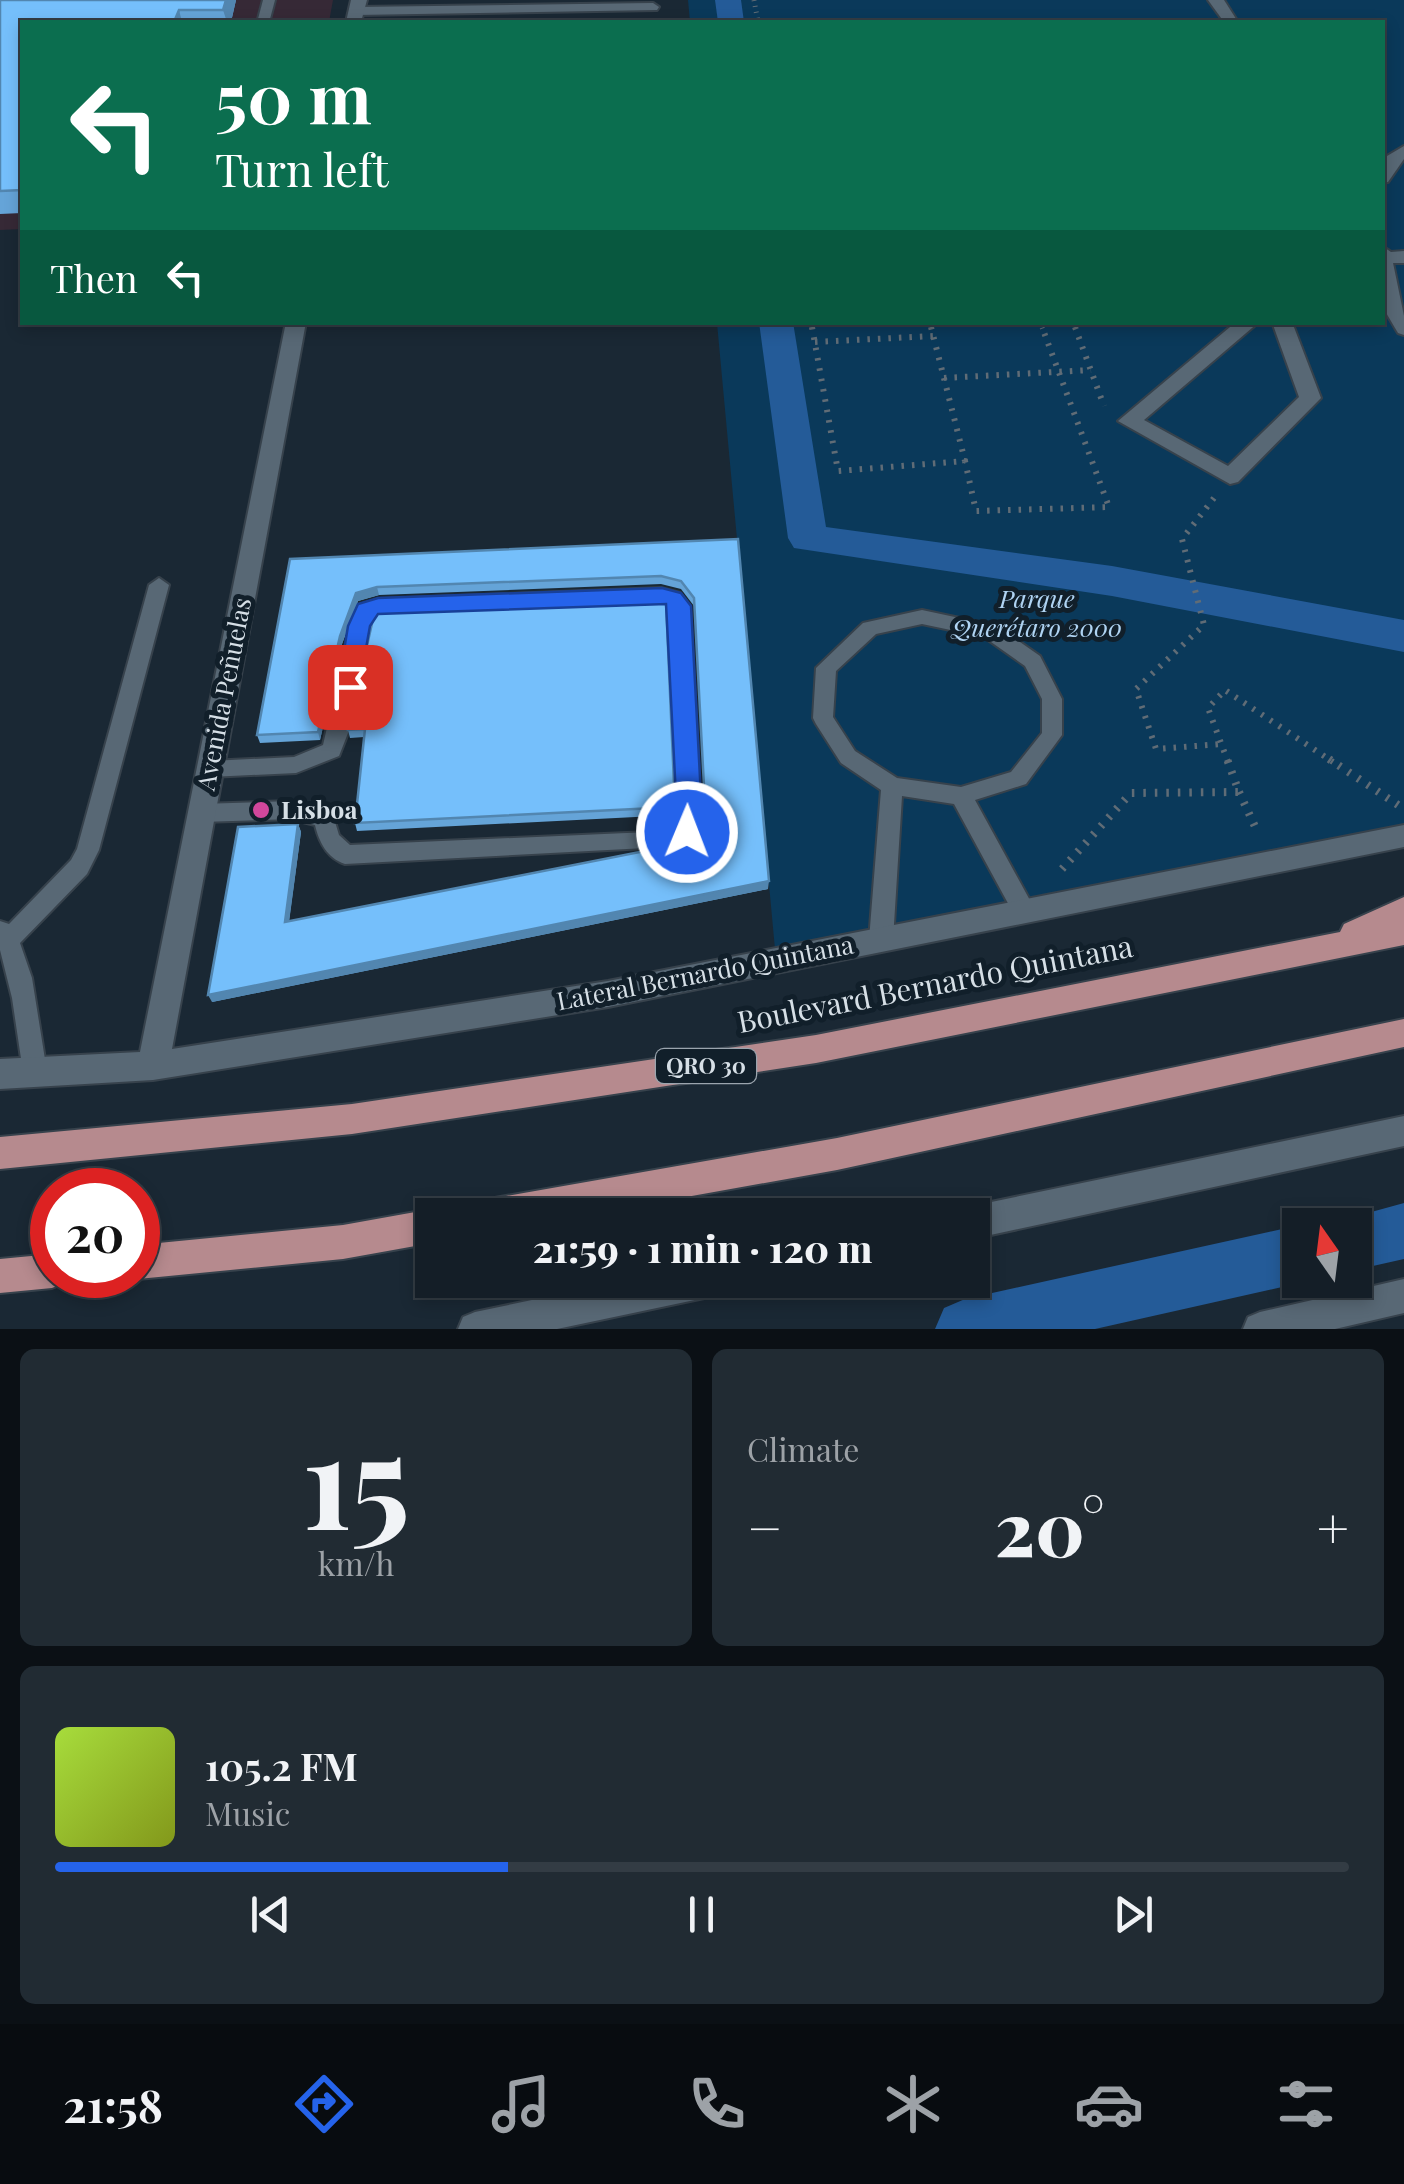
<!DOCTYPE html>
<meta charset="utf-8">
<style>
:root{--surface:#141e27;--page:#212b33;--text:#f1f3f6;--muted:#9da2a7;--line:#333c44;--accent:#2563eb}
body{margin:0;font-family:"Playfair Display",serif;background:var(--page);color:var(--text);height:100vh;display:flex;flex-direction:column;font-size:38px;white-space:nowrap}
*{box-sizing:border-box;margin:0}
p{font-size:32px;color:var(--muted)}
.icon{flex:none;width:55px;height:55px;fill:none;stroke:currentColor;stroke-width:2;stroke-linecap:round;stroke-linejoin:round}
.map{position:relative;height:1329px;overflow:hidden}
.details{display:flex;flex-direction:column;gap:20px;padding:20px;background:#0b1015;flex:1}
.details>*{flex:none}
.top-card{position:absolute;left:20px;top:20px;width:1365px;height:305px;border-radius:0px;box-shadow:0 5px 15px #0003,0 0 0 2px var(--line);background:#0b6e4f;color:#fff;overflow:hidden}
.needle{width:65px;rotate:346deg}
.fabs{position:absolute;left:1282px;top:1208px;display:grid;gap:20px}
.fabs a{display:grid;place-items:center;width:90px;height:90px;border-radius:0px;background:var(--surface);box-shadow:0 5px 15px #0003,0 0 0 2px var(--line);font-size:50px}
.speed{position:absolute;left:30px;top:1168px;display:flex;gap:20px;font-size:50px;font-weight:700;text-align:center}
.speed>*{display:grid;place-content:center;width:130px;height:130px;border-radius:50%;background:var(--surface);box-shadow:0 5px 15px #0003,0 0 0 2px var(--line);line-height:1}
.speed .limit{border:15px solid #d22;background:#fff;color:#111}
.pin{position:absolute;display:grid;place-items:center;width:85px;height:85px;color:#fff;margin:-42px;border-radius:20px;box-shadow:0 5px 15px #0006}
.me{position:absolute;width:110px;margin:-55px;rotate:1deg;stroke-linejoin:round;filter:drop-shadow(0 0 8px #0008)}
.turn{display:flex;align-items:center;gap:35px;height:210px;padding:0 30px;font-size:45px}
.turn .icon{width:130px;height:130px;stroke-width:2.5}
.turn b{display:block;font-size:70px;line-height:85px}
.then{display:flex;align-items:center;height:95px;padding:0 30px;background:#0003;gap:20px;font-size:38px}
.big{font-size:75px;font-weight:800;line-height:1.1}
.details .widget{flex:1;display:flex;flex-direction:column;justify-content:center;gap:15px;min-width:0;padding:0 35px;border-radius:15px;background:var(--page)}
.details .dial{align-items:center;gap:0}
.dial b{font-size:130px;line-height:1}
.song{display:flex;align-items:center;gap:30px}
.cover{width:120px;height:120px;border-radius:15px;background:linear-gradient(135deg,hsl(80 70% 55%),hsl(70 70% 35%))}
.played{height:10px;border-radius:5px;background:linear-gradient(90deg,var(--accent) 35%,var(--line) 35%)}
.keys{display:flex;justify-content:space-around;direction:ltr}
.heat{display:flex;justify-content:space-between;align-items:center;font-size:55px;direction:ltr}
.details .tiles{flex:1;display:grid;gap:20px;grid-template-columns:1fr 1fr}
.widget:last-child{grid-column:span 2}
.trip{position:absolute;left:415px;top:1198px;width:575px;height:100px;border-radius:0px;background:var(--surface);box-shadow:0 5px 15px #0003,0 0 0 2px var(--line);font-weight:800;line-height:100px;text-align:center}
.dock{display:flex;height:160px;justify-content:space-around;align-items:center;background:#080c10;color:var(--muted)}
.dock .icon{width:70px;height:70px}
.dock .selected{color:var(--accent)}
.dock b{font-size:45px;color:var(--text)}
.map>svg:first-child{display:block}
.industrial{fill:#362936}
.green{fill:#0a395a}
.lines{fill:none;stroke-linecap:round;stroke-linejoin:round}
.canal{fill:#245b98;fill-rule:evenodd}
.service-casing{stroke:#37424c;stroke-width:4}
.pedestrian-casing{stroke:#37424c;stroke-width:4}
.minor-casing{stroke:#37424c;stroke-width:4}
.tertiary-casing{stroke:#37424c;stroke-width:4}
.primary-casing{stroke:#37424c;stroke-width:4}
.path-far2{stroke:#606c76;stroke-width:5;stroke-dasharray:1 5;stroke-linecap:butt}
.path-far1{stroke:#606c76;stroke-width:6;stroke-dasharray:2.5 8;stroke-linecap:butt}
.path{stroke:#606c76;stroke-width:8;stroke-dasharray:2.5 9;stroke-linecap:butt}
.service{fill:#586875;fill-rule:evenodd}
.pedestrian{fill:#586875;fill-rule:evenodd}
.minor{fill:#586875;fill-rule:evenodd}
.tertiary{fill:#586875;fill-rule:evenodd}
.primary{fill:#b68a8e;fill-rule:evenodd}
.wall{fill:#65a4d8}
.shaded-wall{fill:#5286b0}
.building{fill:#75bffb;stroke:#5286b0;stroke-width:2.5}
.route{fill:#2563eb;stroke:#184099;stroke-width:2.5}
.hotel-dot{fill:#d1479c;stroke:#111f2a;stroke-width:4}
.labels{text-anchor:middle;stroke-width:10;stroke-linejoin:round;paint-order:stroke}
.shield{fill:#111f2a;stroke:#9ba5ae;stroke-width:2.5}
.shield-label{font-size:22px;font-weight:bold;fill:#d6dfe6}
.park-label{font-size:25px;font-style:italic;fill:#b0d4f3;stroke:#111f2a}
.street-label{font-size:25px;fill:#d6dfe6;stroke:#111f2a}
.poi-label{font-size:25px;font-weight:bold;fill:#d6dfe6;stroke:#111f2a;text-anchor:start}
.near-street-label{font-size:30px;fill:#d6dfe6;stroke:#111f2a}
</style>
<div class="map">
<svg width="1404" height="1329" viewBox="0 0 1404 1329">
<rect width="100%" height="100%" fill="#1a2834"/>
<path class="industrial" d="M0 0H333L329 22H22V229L0 230Z"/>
<path class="green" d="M688 0H1404V836L776 960 717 323 1382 322V22H690Z"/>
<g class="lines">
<g class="canal">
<path d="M715 0H741L744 22H718Z"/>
<path d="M759 322H793L826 527 1112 566 1404 620V652L1112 596 794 548 788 538Z"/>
<path d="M1404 1203V1259L1355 1270V1225H1334L1335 1222Z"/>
<path d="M1300 1225V1280H1306L1300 1283 1095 1329H935L944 1308 965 1299Z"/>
</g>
<g class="service-casing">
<g id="service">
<path d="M263 0H275L270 19 265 22 258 19Z"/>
<path d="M653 3 659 7 657 10 356 15 350 11 356 7Z"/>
<path d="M1384 253 1392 258 1404 316V335L1398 333 1385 311Z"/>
<path d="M159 578 169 585 99 850 87 874 20 943 32 978 47 1072 44 1080 35 1084 26 1080 23 1072 12 998 0 950V921L9 924 71 860 77 849 149 585Z"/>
<path d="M661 588 680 593 690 606 701 816 695 838 684 846 345 864C327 858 319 842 315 825L291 819 201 822 193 819 190 813 193 807 201 804 291 801 332 812 339 835 350 845 672 831 677 827 679 816 670 608 661 602 374 615 348 733 339 756 296 773 210 777 202 775 199 769 202 763 210 761 294 757 323 745 346 645 359 605 379 599Z"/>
<path d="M922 610 997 626 1040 656 1062 699V735L1026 784 975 800 1032 904 1035 911 1032 918 1024 921 1016 918 954 804 902 796 893 940 889 947 881 950 873 947 869 940 881 790 841 763 816 724 813 718 816 668 863 623ZM922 624 984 637 1025 666 1042 699V733L1011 772 961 787 897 778 855 751 833 717 836 671 876 634Z"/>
</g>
</g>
<g class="pedestrian-casing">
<g id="pedestrian">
<path d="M1208 0H1224L1238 22H1224Z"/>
<path d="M1404 146V159L1388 182 1382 183V159Z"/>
<path d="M1382 246 1391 252 1404 251V263H1382Z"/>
<path d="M1236 322H1259L1144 420 1228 466 1299 397 1272 322H1292L1321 398 1238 482 1230 484 1118 421Z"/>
</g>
</g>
<g class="minor-casing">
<path id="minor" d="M1404 1279V1313L1335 1329H1243L1248 1317 1260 1312Z"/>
</g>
<g class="tertiary-casing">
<g id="tertiary">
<path d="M351 0H367L361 22H346Z"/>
<path d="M286 322H306L172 1049 608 981 1404 825V847L608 1007 153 1080 0 1089V1059L140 1052Z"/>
<path d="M1404 1116V1146L972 1239V1215H959L972 1206Z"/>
<path d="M627 1280H726L721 1292 709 1297 557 1329H458L463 1317 475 1312Z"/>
</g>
</g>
<g class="primary-casing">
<g id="primary">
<path d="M1404 897V945L816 1063 352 1134 0 1169V1137L352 1104 816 1035 1340 932 1344 924Z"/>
<path d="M1404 1019V1047L837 1170 586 1215H478L483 1203 495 1198 837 1138Z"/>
<path d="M432 1209 444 1215H432V1243L343 1259 138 1279 129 1275H138V1245L343 1225Z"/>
<path d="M52 1254V1275H67L64 1283 52 1288 0 1293V1259Z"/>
</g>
</g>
<g class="path-far2">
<path d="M754 0 758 22"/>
<path d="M811 322 812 330"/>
<path d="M930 322 932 330"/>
<path d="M1040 322 1043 330"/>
<path d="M1073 322 1076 330"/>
</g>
<g class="path-far1">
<path d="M812 327 838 471 965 461 976 511 1109 507 1042 327"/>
<path d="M931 327 965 461"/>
<path d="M1075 327 1104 406"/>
<path d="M815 342 933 336"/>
<path d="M944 378 1091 370"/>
<path d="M1214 498 1182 539 1204 625 1136 689 1156 749 1222 744"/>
<path d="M1228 762 1208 708 1225 690 1333 762"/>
</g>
<g class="path">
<path d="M1329 759 1398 805"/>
<path d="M1239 792 1258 833"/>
<path d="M1062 869 1131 793 1239 792 1227 759"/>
</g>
<use href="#service" class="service"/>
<use href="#pedestrian" class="pedestrian"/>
<use href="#minor" class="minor"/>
<use href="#tertiary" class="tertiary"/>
<use href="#primary" class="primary"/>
</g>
<g class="wall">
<path d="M0 0H236L231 22H22V213L0 214Z"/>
<path d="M738 539 768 889 212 1002 298 824 301 832 289 921 724 835 722 812 705 813 694 606 681 589 661 584 379 595 358 601 342 644 320 740 260 743 257 735 290 559Z"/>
<path d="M666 602 675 815 357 831 355 823 364 737 350 738 348 730Z"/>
</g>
<g class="shaded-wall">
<path d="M226 0H236L231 22H227L223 10Z"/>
<path d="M179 10 182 22H174Z"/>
<path d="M377 587 379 595 358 601 342 644 320 740 318 732 340 636 356 593Z"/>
<path d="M298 824 301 832 288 930 285 922Z"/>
<path d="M769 881 768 889 212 1002 208 995Z"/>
</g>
<g class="building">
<path d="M0 0H226L223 10H179L174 22H22V190L0 191Z"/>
<path d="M738 539 769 881 208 995 238 827 298 824 285 922 726 835 722 804 705 805 694 598 681 581 661 576 377 587 356 593 340 636 318 732 257 735 290 559Z"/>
<path d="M660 598 666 602 675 807 355 823 365 729 348 730 375 610Z"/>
</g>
<path class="route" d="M662 588 681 593 691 606 702 816 696 839 687 842 678 839 675 832 677 816 666 604 378 614 370 626 358 693H341L338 687 348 626 358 604 378 598Z"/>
<circle class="hotel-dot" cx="261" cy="810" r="10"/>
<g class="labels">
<rect class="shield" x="656" y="1049" width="100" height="34" rx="8"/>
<g class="shield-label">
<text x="706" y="1074">QRO 30</text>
</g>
<g class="park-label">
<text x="1037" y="608">Parque<tspan x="1037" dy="29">Querétaro 2000</tspan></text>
</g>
<g class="street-label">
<text transform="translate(224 694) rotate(-79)" y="9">Avenida Peñuelas</text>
<text transform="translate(705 973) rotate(-11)" y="9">Lateral Bernardo Quintana</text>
</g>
<g class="poi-label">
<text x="281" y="819">Lisboa</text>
</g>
<g class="near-street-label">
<text transform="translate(935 985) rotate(-11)" y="10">Boulevard Bernardo Quintana</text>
</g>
</g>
</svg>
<div class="fabs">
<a><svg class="needle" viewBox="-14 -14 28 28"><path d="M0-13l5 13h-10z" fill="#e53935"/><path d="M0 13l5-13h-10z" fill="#9da2a7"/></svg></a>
</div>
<div class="speed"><div class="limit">20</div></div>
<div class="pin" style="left:350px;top:687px;background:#d93025"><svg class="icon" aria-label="arrive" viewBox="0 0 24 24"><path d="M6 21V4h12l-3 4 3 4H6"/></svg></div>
<svg class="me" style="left:687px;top:832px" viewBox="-20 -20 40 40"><circle r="17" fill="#2563eb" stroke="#fff" stroke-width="3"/><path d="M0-11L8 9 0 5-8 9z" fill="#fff"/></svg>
<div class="trip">21:59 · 1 min · 120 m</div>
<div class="top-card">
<div class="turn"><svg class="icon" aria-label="left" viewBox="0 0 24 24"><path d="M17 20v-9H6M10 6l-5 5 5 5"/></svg><div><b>50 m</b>Turn left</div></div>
<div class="then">Then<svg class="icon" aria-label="left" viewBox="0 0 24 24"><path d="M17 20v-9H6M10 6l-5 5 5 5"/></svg></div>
</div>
</div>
<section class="details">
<div class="tiles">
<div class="widget dial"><b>15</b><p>km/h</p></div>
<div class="widget"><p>Climate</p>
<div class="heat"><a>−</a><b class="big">20°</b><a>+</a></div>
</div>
<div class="widget">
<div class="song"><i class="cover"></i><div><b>105.2 FM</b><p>Music</p></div></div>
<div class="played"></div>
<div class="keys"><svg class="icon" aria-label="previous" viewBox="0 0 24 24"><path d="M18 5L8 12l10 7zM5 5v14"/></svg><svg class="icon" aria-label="pause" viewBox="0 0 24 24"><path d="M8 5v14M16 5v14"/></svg><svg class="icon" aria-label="next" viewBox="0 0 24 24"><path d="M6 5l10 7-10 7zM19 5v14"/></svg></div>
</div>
</div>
</section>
<nav class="dock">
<b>21:58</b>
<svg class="icon selected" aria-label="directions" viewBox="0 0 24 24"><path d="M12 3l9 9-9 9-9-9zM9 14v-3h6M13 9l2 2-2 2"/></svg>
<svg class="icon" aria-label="music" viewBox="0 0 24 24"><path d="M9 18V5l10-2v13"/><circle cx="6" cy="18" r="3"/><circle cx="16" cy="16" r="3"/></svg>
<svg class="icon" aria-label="phone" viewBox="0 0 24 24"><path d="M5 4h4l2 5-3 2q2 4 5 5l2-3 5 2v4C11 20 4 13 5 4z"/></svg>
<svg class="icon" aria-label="climate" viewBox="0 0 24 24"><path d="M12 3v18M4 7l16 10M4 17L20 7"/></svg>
<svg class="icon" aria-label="car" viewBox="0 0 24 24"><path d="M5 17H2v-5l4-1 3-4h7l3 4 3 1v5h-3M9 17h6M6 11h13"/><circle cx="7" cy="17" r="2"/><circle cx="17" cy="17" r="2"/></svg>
<svg class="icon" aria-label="filters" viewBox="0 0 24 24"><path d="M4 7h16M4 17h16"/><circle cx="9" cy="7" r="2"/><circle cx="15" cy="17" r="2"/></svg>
</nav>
